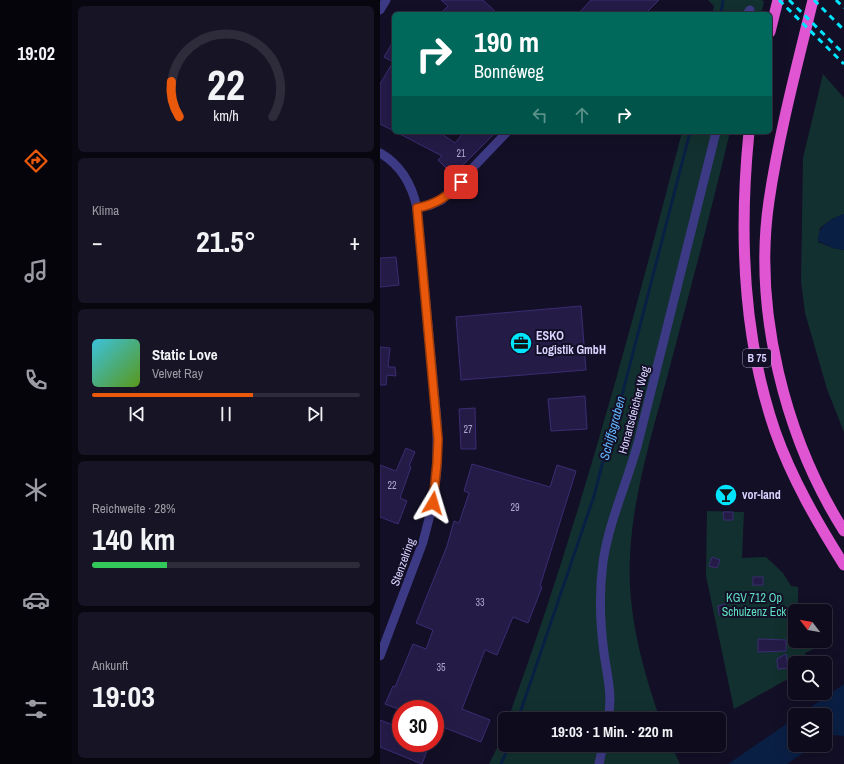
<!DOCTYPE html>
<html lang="de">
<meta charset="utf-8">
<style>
:root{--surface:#0e0b1c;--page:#171425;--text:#f1f3f6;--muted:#9b9ba3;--line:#2e2b3b;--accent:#ea580c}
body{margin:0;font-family:"Archivo Narrow",sans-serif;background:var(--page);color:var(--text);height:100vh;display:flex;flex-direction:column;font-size:15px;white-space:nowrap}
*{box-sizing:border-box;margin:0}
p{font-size:13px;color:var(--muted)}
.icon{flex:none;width:22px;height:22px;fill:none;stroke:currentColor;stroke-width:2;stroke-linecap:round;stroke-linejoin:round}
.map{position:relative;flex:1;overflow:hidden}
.panel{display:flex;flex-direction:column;gap:6px;padding:6px;background:#08060f;width:308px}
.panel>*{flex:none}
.hud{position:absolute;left:12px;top:12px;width:380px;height:122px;border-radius:6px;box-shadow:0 4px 16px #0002,0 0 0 1px var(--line);background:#00695c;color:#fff;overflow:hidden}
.needle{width:26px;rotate:301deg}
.buttons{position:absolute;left:408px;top:604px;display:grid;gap:8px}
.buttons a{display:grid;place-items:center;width:44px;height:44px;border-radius:6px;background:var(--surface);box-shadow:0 4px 16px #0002,0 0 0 1px var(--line);font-size:20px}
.speed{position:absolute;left:12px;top:700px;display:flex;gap:8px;font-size:20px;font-weight:700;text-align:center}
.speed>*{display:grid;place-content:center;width:52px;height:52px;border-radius:50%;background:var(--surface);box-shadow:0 4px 16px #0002,0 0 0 1px var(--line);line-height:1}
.speed .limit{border:6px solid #d22;background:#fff;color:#111}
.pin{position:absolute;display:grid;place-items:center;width:34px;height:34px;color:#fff;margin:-17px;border-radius:8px;box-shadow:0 2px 6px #0006}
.me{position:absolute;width:44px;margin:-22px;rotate:7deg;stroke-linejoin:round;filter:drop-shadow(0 0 3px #0008)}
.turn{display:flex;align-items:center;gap:14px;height:84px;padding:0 16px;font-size:18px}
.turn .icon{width:52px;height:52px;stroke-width:2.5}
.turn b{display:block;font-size:28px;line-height:34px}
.lanes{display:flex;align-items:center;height:38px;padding:0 16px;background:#0003;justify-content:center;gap:20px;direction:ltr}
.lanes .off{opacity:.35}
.big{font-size:30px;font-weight:700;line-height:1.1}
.panel .widget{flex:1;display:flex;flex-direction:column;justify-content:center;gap:6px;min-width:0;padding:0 14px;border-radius:6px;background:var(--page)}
.panel .dial{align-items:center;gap:0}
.dial svg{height:104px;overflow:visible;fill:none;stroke:var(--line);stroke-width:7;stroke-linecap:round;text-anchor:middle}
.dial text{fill:var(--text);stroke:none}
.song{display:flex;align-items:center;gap:12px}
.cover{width:48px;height:48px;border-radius:6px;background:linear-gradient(135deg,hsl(190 70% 55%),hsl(90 70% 35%))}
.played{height:4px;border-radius:2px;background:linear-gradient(90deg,var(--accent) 60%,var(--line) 60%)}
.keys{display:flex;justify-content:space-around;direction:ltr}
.heat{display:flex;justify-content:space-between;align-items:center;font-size:22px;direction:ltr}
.charge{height:6px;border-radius:3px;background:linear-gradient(90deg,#34c759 28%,var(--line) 0)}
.trip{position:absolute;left:118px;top:712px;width:228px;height:40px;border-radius:6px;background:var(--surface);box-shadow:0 4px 16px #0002,0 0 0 1px var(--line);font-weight:700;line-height:40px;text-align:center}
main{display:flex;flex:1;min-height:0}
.tabs{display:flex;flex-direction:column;width:72px;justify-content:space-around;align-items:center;background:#06040b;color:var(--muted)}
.tabs .icon{width:28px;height:28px}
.tabs .on{color:var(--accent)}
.tabs b{font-size:18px;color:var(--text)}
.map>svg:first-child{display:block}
.green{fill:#12302f}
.water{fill:#0a1f44}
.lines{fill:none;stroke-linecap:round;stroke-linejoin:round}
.stream{stroke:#0a1f44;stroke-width:3}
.building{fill:#241b47;stroke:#3b2d73}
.minor{stroke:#3d3a85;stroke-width:9}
.trunk{stroke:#e055d1;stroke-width:11}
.rail{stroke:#00e5ff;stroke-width:3;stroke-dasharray:6 5;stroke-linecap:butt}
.route-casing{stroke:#983908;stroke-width:10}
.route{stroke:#ea580c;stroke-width:7}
.labels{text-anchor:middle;stroke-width:4;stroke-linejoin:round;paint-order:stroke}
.number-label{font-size:10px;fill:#aca6d1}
.shield{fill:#130f26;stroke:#9e99be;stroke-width:1}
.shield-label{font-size:11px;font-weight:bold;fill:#d9d4ff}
.poi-label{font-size:12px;font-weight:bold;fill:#d9d4ff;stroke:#130f26;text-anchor:start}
.street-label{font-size:12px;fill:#d9d4ff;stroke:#130f26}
.park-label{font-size:12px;fill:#5fe0c0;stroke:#130f26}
.water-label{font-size:13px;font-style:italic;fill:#62b6ff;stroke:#130f26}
</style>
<main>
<nav class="tabs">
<b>19:02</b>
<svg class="icon on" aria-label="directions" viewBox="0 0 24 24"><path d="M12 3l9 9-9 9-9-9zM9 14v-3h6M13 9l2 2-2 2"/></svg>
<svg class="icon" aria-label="music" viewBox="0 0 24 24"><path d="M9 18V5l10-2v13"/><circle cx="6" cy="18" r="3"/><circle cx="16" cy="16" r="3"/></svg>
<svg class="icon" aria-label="phone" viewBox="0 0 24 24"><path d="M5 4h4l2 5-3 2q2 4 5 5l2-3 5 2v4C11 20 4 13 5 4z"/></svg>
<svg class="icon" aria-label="climate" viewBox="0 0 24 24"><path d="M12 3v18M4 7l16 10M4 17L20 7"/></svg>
<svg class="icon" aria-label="car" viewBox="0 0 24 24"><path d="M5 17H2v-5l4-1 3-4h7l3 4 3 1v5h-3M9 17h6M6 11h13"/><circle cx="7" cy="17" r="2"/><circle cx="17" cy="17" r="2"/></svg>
<svg class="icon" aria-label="filters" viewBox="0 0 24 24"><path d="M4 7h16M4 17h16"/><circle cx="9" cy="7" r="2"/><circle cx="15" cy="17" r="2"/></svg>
</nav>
<section class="panel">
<div class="widget dial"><svg viewBox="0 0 100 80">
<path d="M14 69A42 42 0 1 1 86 69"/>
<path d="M14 69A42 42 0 0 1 8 42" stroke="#ea580c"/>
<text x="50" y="56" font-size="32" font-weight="700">22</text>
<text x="50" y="72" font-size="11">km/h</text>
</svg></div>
<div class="widget"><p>Klima</p>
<div class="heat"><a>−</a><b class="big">21.5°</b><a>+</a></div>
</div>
<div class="widget">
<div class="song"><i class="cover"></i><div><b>Static Love</b><p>Velvet Ray</p></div></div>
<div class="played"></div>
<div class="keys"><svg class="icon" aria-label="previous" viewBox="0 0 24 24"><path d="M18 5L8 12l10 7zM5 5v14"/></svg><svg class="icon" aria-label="pause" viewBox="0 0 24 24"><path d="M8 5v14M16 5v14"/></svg><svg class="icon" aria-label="next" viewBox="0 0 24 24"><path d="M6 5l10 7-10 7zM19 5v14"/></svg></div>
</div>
<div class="widget"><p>Reichweite · 28%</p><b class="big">140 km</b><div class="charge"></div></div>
<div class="widget"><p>Ankunft</p><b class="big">19:03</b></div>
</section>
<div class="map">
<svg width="464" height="764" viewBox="0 0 464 764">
<rect width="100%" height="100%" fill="#130f26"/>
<g class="green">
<path d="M328 0H382L384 2 381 14H332L334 6Z"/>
<path d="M443 74 464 98V214L452 219 440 228 438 242 453 248 464 250V432L447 389 425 313 421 281 423 158Z"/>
<path d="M302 132H350C331 211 310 291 289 370 273 431 253 493 250 556 247 612 262 667 280 719H128C198 527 251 330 302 132Z"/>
<path d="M327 511 364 512 362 558 386 557 403 573 411 586 418 587V611H415V641H444L445 644 425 653 427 663H415V675L354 709 326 576Z"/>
<path d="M125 727V745H291L300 764H109L116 750Z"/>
</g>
<g class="water">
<path d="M464 214V250L453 248 438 241C437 226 451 219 464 214Z"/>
<path d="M464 684V736L454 735 445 739V715H419Z"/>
<path d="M415 718V745H435L407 764H348Z"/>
</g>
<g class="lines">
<g class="stream">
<path d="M341 14 343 0"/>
<path d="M138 719 214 496 229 438 239 407 310 132"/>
<path d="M121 764 129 745"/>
</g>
</g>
<g class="building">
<path d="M61 0H103L118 14H60L68 6Z"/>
<path d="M211 0H279L265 14H198Z"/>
<path d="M14 40V131L0 124V84L13 62 4 57Z"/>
<path d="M16 132H59L75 143 84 132H116L73 175 58 160 62 156Z"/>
<path d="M16 257 19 285 0 287V258Z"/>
<path d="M201 306 206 370 81 380 76 317Z"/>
<path d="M0 347 10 348 8 367H15L16 376 7 375 6 385H0Z"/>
<path d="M205 396 207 429 171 431 168 399Z"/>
<path d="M95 408 96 449H81L79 409Z"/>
<path d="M26 448 35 452 29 466 31 467 20 498 27 501 18 524 0 517V465L16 471Z"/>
<path d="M92 464 170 487 177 465 196 471 160 586 162 587 148 623 133 617 117 655 105 650 82 709 110 720 101 742 55 724V709H18L5 704 13 686 15 687 33 644 46 649 53 630 36 623 67 546 74 521 79 523 89 493 84 491Z"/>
<path d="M343 512H353V520H344Z"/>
<path d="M332 557 340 560 337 568 329 566Z"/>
<rect x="373" y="577" width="10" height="8"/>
<path d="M345 604 347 613 339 615 338 606Z"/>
<path d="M378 639 406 640V651L378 652Z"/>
<path d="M406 654 408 668 398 669 397 659Z"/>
<path d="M0 720 21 728V743H50L42 764 0 747Z"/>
</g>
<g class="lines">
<g class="minor">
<path d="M0 10 6 0"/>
<path d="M367 14 370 10"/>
<path d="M0 153C21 165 32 185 37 208L57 421V468L53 503 43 542 0 656"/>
<path d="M37 208 51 205 62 200 127 132"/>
<path d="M228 719C233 696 227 675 224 653 220 623 219 592 223 562 229 521 247 483 258 443 284 340 310 236 336 132"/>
<path d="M219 764 223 745"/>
</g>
<g class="trunk">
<path d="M433 0C417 66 399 133 389 201 373 310 405 438 464 531"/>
<path d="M390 32 398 0"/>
<path d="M369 132C359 232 362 335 395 431 412 479 437 522 464 565"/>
</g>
<g class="rail">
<path d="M399 0 464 64"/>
<path d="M409 0 464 54"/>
<path d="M434 0 464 30"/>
<path d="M456 0 464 8"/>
</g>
</g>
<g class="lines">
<g class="route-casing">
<path id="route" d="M53 503 57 463 58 439 37 208C57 204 68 196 81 182"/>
</g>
<use href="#route" class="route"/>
</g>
<defs>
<g id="office-disc" transform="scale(1.15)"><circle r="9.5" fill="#00e5ff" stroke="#130f26"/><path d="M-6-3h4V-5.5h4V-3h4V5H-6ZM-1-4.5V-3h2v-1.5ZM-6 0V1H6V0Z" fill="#111"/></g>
<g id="bar-disc" transform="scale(1.15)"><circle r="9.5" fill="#00e5ff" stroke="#130f26"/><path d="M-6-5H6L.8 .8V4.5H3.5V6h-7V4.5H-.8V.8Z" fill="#111"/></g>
</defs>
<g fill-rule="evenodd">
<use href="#office-disc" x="141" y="343"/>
<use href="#bar-disc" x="346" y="495"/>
</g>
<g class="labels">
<g class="number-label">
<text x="81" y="157">21</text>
<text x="88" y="433">27</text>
<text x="12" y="489">22</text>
<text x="135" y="511">29</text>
<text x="100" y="606">33</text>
<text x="61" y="671">35</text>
</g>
<rect class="shield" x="363" y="349" width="28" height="18" rx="3"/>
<g class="shield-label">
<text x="377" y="362">B 75</text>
</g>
<g class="poi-label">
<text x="156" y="340">ESKO<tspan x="156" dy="14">Logistik GmbH</tspan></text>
<text x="362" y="499">vor-land</text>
</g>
<g class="street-label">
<text transform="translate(254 410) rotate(-75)" y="4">Honartsdeicher Weg</text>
<text transform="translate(23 562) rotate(-70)" y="4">Stenzelring</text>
</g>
<g class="park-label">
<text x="374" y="602">KGV 712 Op<tspan x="374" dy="14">Schulzenz Eck</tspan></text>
</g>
<g class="water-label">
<text transform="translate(232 428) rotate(-75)" y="5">Schiffsgraben</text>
</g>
</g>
</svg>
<div class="buttons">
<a><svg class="needle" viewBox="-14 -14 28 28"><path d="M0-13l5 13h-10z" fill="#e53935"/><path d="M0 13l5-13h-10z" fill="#9b9ba3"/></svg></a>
<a><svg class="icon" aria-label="search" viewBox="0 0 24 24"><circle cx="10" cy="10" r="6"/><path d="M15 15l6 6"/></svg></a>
<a><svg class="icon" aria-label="layers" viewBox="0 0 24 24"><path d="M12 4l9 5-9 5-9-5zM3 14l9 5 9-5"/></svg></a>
</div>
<div class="speed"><div class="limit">30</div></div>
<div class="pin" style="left:81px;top:182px;background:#d93025"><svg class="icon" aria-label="arrive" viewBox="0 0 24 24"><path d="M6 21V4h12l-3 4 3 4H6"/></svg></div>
<svg class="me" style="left:53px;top:503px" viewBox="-20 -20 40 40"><path d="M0-17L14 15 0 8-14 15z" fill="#ea580c" stroke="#fff" stroke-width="4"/></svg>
<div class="trip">19:03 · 1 Min. · 220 m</div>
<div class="hud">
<div class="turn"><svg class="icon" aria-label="right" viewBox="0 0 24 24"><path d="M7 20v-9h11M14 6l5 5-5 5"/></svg><div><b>190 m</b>Bonnéweg</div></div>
<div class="lanes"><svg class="icon off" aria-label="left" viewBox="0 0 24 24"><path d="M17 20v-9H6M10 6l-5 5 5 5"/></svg><svg class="icon off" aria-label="ahead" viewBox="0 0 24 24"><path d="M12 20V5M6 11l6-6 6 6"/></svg><svg class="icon" aria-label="right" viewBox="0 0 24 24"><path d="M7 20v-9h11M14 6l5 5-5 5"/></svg></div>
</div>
</div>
</main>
